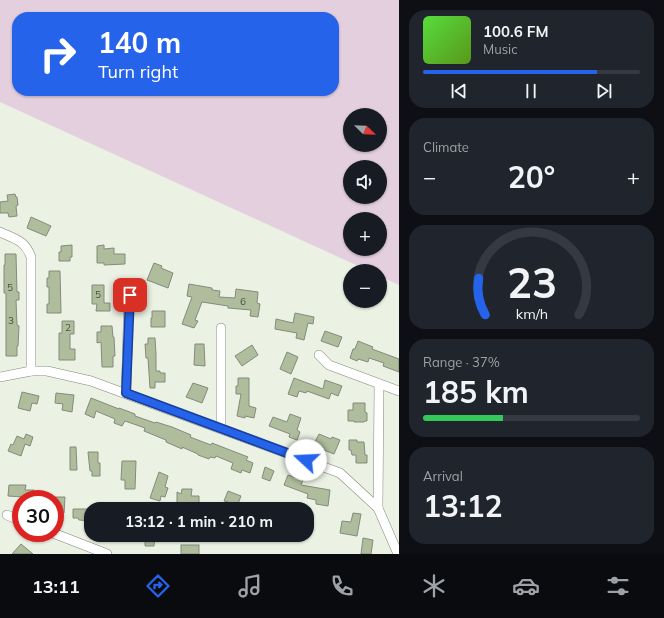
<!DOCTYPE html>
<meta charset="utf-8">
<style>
:root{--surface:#171b24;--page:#20242c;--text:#f1f3f6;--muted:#9ea1a6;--line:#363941;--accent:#2563eb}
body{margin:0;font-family:Mulish,sans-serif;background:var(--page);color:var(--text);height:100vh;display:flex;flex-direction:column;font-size:15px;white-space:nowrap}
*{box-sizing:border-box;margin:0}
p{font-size:13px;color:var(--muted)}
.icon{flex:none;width:22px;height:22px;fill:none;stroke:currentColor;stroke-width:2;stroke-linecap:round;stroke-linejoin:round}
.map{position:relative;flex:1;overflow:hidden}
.drawer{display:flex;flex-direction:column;gap:10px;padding:10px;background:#0d0f14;width:265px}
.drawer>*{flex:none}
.guide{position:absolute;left:12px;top:12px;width:327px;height:84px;border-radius:16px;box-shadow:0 1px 3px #0004;background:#2563eb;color:#fff;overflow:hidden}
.needle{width:26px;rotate:113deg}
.tools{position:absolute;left:343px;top:108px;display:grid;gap:8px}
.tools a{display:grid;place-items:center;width:44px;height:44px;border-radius:50%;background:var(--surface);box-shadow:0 1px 3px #0004;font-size:20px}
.speed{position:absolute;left:12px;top:490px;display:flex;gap:8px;font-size:20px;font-weight:700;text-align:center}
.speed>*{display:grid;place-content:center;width:52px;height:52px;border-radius:50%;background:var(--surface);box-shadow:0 1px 3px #0004;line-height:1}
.speed .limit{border:6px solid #d22;background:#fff;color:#111}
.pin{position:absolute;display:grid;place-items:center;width:34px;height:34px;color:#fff;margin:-17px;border-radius:8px;box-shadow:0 2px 6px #0006}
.me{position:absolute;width:44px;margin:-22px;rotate:290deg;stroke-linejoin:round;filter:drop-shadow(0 0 3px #0008)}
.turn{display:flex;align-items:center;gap:14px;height:84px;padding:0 20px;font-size:18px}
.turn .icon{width:52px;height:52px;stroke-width:2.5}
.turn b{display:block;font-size:28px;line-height:34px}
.big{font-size:30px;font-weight:700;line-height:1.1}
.drawer .widget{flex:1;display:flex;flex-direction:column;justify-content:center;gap:6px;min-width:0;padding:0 14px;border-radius:16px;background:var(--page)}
.drawer .dial{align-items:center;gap:0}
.dial svg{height:104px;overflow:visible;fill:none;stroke:var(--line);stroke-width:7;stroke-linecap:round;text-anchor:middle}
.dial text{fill:var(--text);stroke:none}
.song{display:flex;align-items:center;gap:12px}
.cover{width:48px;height:48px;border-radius:6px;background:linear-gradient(135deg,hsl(110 70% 55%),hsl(90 70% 35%))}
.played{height:4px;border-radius:2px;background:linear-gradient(90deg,var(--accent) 80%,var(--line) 80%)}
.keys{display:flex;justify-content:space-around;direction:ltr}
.heat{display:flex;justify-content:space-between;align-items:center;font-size:22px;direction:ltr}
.charge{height:6px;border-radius:3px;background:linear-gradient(90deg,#34c759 37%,var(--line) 0)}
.trip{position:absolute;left:84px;top:502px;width:230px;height:40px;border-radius:16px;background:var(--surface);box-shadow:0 1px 3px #0004;font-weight:700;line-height:40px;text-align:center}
.menu{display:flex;height:64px;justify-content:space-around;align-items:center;background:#090b0e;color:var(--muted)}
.menu .icon{width:28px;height:28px}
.menu .active{color:var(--accent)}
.menu b{font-size:18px;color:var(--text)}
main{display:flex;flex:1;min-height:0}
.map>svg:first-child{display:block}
.green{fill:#e4cfdf;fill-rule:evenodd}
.building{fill:#afbd9c;stroke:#848a7d}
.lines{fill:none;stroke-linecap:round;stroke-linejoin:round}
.street-casing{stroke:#81877a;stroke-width:10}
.street{stroke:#fff;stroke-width:9}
.route-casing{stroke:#184099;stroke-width:10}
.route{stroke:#2563eb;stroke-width:7}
.labels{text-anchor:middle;stroke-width:3;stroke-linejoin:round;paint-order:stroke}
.number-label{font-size:10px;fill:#4d5246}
</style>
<main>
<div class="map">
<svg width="399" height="554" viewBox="0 0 399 554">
<rect width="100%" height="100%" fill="#ebf1e3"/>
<path class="green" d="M0 0H399V285L380 276V271H369L0 102ZM17 17H334V91H17ZM350 115H380V145H350ZM350 167H380V197H350ZM350 219H380V249H350Z"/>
<g class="building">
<path d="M15 194 16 197H17L18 205 16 206 17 216 9 217 8 213H0V202L8 201 7 195Z"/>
<path d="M31 217 51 226 46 236 27 228Z"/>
<path d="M72 245V257H70V261H59V252H61V246Z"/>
<path d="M104 245V249L114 248V254H125V264L104 265V263H97V246Z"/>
<path d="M5 254H16L17 292H19V300H16L17 325 19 326 18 346H17V356H6V293H4V265H5Z"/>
<path d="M154 263 162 266 161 268 173 273 168 288 147 280Z"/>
<path d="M49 271H60L61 313H47V304H49V287H47V278H49Z"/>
<path d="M189 284 212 288V290L220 291 219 297 235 298 236 289 258 292 257 303 260 304 258 317 250 316 251 310 228 308V306L202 302 195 320 198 321 194 328 182 324 192 297 187 296Z"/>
<path d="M92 285H104V303H110V311H96L97 304H92Z"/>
<path d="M152 311H165V327H151V318H152Z"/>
<path d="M295 313 314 317 313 324 308 323 304 340 296 338 297 333 275 329 276 319 293 323Z"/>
<path d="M62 321H74V334H70V349H75V360H59V333H62Z"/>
<path d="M101 326H112L113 337H114L115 356H113V367H102L101 342 97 343V332H101Z"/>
<path d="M325 331 342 337 338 347 321 341Z"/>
<path d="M148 338H155L156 354V371H160V373H165V382H155V388H150L148 358H146L145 344H148Z"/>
<path d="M358 341 373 347 372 349 399 359V372L383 366 384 363 369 358 368 362 358 359 357 361 350 358 353 349H355Z"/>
<path d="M195 344H204L205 366 194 365Z"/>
<path d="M252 345 258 355 242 366 235 356Z"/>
<path d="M287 352 298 357 291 374 280 369Z"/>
<path d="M238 378H249V406L256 408 254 418 245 416V418L237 416 241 394H236V386H238Z"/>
<path d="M294 378 323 389 325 380 342 386 338 396 331 393 329 399 307 391 306 393 299 391 297 397 288 394Z"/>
<path d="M193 383 208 388 202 403 186 397Z"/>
<path d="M22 392 39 396 37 404 32 403 30 411 18 408Z"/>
<path d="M56 393 74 395 72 412 62 410 63 404 55 403Z"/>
<path d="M91 398 119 409V408L135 414V416L155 423 156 422 172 427 191 435 190 437 211 445 212 443 248 457 246 460 253 463 250 473 242 470 241 473 231 469 233 463 216 456 215 458 210 457 209 459 198 455V454L182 447V449L166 442V440L144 431 145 428 125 421 122 426 114 423 115 419 96 411 94 418 85 414Z"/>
<path d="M353 403H365V412L367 413V421H365L364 422H354V421H348V410H353Z"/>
<path d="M290 414 301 418 297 430 300 432 297 440 289 437 290 434 269 426 273 417 287 422Z"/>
<path d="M26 434 33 437 30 446 25 444 21 456 8 451 11 444 13 445 17 436 24 439Z"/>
<path d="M319 434 331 439 332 437 340 440 334 454 324 450V448L314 444Z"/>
<path d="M349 440H357V442H364L365 455H367V463H356V455H352L351 450H349Z"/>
<path d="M70 447H76L77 470H70Z"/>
<path d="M88 452H98V463H100V476H92V471H90Z"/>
<path d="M122 461H136L135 489H125V480H121Z"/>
<path d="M265 467 274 471 270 481 262 478Z"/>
<path d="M159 472 168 476 165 487 168 488 165 497 161 496 160 501 150 498Z"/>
<path d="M288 475 303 480 301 485 330 490 328 506 316 504V500L307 498 308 494 284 485Z"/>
<path d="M9 485H26L25 490H34L33 499H24V497L8 496Z"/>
<path d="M182 489H192L191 496H199V506H177V492L181 494Z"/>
<path d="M228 491 241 496 236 509H225L228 502 224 501Z"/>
<path d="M55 497H65L64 513 56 512Z"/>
<path d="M73 509H91V521L79 520 78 518H73Z"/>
<path d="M353 513 361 514 357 536 340 533 342 521 351 522Z"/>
<path d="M145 535H155L154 546H145Z"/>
<path d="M363 538 373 540 371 554H361Z"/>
<path d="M21 544 33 554H12Z"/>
<rect x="181" y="545" width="18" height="9"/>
</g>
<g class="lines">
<g class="street-casing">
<g id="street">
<path d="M0 232C15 239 25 240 31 257V371"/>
<path d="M221 328V429"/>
<path d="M319 355 329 365 399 391"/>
<path d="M0 377 31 371H47L91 381 340 473 378 508 398 554"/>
<path d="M126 393 129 295"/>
<path d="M378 508 379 384"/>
<path d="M7 515 21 521"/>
<path d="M53 533 107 554"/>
</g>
</g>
<use href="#street" class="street"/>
</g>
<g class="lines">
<g class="route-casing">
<path id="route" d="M130 295 126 393 306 460"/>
</g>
<use href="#route" class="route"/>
</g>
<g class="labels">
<g class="number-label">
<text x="10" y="291">5</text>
<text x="98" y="298">5</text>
<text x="243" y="305">6</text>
<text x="11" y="324">3</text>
<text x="68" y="331">2</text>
</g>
</g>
</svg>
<div class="tools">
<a><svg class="needle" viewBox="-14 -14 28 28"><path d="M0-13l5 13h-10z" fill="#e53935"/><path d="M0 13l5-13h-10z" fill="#9ea1a6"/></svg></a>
<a><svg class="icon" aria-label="sound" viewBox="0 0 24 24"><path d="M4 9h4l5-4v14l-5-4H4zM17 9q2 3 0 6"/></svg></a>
<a>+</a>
<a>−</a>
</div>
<div class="speed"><div class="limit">30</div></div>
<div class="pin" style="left:130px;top:295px;background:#d93025"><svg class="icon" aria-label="arrive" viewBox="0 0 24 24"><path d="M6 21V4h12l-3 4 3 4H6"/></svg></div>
<svg class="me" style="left:306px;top:460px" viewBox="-20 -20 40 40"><circle r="19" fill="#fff"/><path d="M0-13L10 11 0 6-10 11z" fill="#2563eb"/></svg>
<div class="trip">13:12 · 1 min · 210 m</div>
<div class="guide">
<div class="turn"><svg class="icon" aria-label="right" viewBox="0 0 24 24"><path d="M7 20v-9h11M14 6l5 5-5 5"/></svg><div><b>140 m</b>Turn right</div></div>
</div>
</div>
<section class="drawer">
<div class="widget">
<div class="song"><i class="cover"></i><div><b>100.6 FM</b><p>Music</p></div></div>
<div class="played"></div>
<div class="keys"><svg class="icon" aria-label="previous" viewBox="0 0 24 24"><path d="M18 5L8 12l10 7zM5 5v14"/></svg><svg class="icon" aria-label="pause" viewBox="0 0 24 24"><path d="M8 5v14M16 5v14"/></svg><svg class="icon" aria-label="next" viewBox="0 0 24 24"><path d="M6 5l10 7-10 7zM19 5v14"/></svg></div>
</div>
<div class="widget"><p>Climate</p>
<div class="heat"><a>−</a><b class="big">20°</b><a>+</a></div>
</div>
<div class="widget dial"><svg viewBox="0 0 100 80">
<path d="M14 69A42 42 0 1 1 86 69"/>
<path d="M14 69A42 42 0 0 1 9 41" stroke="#2563eb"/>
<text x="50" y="56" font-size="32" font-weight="700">23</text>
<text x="50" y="72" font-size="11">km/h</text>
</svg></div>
<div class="widget"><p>Range · 37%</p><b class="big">185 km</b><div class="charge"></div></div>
<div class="widget"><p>Arrival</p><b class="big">13:12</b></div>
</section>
</main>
<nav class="menu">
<b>13:11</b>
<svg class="icon active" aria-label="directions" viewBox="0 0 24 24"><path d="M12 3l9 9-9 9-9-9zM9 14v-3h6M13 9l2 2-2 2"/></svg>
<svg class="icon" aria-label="music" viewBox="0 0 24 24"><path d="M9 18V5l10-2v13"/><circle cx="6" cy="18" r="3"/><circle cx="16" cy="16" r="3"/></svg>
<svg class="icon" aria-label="phone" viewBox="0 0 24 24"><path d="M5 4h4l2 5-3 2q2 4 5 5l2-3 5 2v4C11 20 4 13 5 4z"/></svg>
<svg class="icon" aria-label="climate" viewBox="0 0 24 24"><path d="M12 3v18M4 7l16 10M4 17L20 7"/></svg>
<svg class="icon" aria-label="car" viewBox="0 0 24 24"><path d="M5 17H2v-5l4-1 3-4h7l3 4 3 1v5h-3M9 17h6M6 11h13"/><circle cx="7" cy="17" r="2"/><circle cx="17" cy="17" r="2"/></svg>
<svg class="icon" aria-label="filters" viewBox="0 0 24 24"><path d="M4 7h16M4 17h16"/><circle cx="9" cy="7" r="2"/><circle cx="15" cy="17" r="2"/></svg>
</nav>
